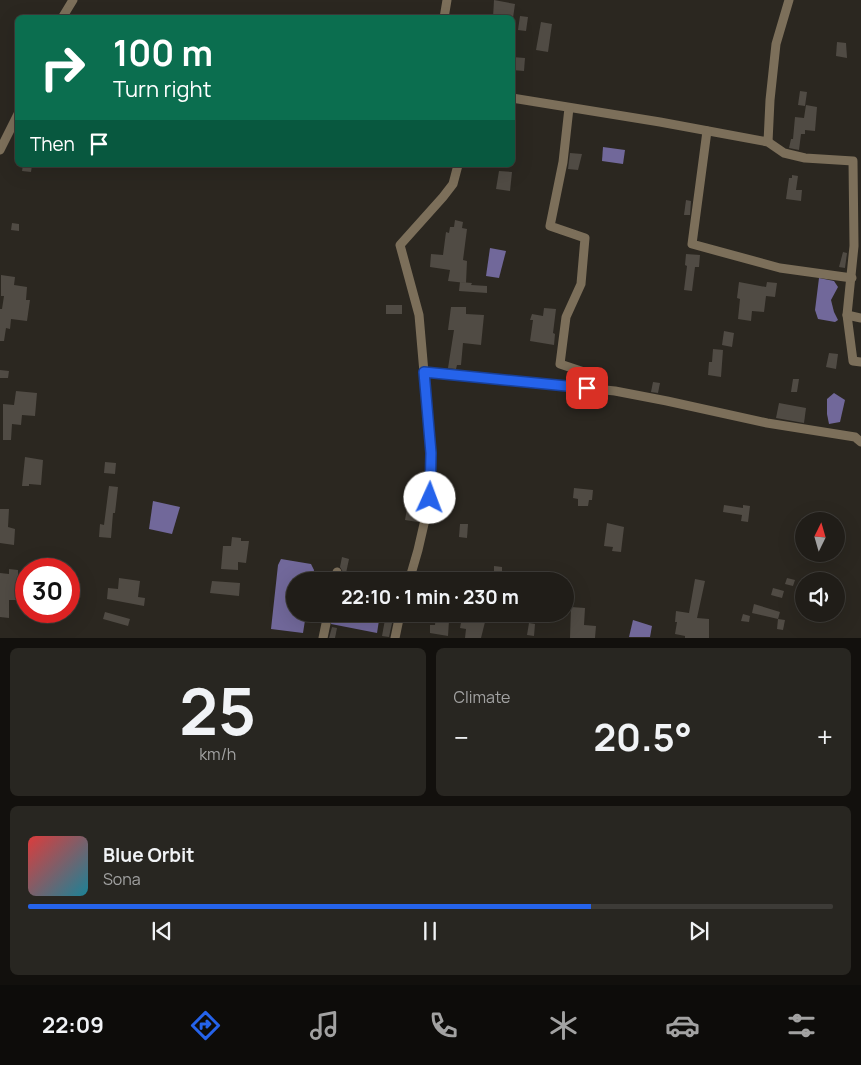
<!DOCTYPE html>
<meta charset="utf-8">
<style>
:root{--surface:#201d18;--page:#282621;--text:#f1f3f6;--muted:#a2a2a2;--line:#3d3b37;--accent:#2563eb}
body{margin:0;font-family:Manrope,sans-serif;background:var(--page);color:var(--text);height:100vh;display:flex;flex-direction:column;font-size:19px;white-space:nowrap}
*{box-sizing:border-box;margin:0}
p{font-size:16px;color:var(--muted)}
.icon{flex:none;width:28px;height:28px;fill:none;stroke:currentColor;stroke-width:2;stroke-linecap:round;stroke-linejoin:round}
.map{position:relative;height:638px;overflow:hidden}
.sheet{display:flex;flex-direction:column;gap:10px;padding:10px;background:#12100d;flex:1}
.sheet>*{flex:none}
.guide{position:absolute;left:15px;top:15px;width:500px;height:152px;border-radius:8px;box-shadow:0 5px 20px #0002,0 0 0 1px var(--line);background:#0b6e4f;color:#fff;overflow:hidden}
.needle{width:32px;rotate:5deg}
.tools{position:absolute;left:795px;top:512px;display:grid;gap:10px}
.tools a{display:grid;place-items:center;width:50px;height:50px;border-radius:50%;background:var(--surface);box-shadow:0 5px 20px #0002,0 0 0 1px var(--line);font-size:25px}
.speed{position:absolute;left:15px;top:558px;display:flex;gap:10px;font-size:25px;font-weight:700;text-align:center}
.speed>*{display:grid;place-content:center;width:65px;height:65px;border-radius:50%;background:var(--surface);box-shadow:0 5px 20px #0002,0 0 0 1px var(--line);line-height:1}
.speed .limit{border:8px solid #d22;background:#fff;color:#111}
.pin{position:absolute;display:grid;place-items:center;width:42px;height:42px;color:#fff;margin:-21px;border-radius:10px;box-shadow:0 2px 8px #0006}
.me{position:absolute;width:55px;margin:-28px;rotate:2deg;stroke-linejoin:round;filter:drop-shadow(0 0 4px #0008)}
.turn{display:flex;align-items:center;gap:18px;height:105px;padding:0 15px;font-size:22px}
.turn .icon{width:65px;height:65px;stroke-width:2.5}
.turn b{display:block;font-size:35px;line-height:42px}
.then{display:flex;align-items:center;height:48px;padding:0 15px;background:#0003;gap:10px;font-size:19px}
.big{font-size:38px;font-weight:700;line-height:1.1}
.sheet .widget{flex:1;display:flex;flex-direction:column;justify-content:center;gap:8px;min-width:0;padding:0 18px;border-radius:8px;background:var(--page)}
.sheet .dial{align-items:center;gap:0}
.dial b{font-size:65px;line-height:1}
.song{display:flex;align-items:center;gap:15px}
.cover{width:60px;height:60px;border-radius:8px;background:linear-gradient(135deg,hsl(0 70% 55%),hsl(190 70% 35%))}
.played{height:5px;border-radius:2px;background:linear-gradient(90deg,var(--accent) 70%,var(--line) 70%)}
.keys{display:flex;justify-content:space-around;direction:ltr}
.heat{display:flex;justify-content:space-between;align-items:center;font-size:28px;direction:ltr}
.sheet .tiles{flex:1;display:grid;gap:10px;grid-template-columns:1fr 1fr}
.widget:last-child{grid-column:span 2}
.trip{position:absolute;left:286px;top:572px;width:288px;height:50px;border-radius:25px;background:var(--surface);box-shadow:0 5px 20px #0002,0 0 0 1px var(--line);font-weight:700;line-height:50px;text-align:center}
.menu{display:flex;height:80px;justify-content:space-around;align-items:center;background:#0d0c0a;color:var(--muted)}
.menu .icon{width:35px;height:35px}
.menu .current{color:var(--accent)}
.menu b{font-size:22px;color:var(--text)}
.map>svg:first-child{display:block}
.water{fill:#71689a}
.building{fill:#504b44}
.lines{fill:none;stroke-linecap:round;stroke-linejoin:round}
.minor{stroke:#7c6f5a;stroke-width:9}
.route-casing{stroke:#184099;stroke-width:12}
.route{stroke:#2563eb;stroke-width:9}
</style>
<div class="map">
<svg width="861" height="638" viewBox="0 0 861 638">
<rect width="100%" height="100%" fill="#2b2720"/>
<g class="water">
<path d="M603 147 625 150 623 164 602 161Z"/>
<path d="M490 248 506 251 499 278 486 276Z"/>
<path d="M819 278 834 281 838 287 831 300 834 312 838 320 835 322 818 319 815 310Z"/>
<path d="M834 393 845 400 840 422 829 424 827 414V399Z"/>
<path d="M153 501 180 507 172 534 149 529Z"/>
<path d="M281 559 311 564 314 570 312 581H295V614H306L303 633 271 629 278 565Z"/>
<path d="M333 614H380L377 633 331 624Z"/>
<path d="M633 620 652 626 650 637H629Z"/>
</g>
<g class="building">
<path d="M494 0 515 4 513 18H493Z"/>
<path d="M520 16 528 17 526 31 518 30Z"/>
<path d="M541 22 552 24 548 52 536 50Z"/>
<path d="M837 42 846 43 847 58 836 56Z"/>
<path d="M512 57 525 58 524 71 512 70Z"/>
<path d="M800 91 807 92 805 106 798 105Z"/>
<path d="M806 105 817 107 815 131 805 130V134H801L799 150 789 148 791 139H793L795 117 804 118Z"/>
<path d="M570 153 582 154 578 170 568 169Z"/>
<path d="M23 165H32L31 172 22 171Z"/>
<path d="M499 171 512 172 510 191 496 189Z"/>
<path d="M792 175 798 176 796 190H802L801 201 786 199 789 178H792Z"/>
<path d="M686 200 691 201 690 215H684Z"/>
<path d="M455 220 463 222 462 228 467 229 463 260 467 261 466 283 448 281 450 270 430 267 431 254 443 255 446 232 449 233 450 227H454Z"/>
<path d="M12 223 19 224V231L11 230Z"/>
<path d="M843 252 847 253 845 268 839 267Z"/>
<path d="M686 254 700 255 699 267H695L692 291 684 290 687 266 685 265Z"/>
<path d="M1 275 15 277 14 285 27 287 26 300H30L27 321 11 319 10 329 6 328 4 341H0V309H2L4 296H1Z"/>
<path d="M460 282 472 283 471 285 487 286V293L459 291Z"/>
<path d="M739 282 766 287 767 282 777 283 775 297 766 296 764 312 752 311 751 321 738 319 740 299 737 298Z"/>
<rect x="386" y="305" width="16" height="9"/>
<path d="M451 307H466V314L484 315 481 345 463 343 461 365H457L456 369 448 368 454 330H448Z"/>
<path d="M544 308 556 309 553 333 555 334 554 345 530 341 533 320H530L532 314 543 316Z"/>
<path d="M724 331 734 333 732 347 722 345Z"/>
<path d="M713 349 723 350 721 377 708 375 709 362H712Z"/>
<path d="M829 353 838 354 836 369 826 367Z"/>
<path d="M0 370 9 371 8 378H0Z"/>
<path d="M793 379H799L797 392H791Z"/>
<path d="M653 382 660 383 658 393 651 392Z"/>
<path d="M16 391 37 393 35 416 22 415 21 425 12 424 11 440H3V404L14 405Z"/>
<path d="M779 403 806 408 804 423 776 418Z"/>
<path d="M25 457 43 460 41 485 29 484V486H22Z"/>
<path d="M105 462 116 463 115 474 104 473Z"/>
<path d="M109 486 118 487 115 513H113L111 538 99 537 100 524 104 525Z"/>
<path d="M574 488 593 490 592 500H589L588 506H578V499L573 498Z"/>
<path d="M409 498 416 499 414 508 421 509 418 522 405 520Z"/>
<path d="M724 505 743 508V505L750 506 748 522 741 521 742 515 723 512Z"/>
<path d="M0 509H9L8 527 15 529 14 545 0 543Z"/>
<path d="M607 523 624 527 621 552 612 551 613 547 604 546Z"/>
<path d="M460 524H468L467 538 459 537Z"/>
<path d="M232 537 241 538V541H249L246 563 238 562V570L221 569 223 546H231Z"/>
<path d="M342 557 349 559 346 573 343 572 340 567Z"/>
<path d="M494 566 502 567V574H494Z"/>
<path d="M9 569 18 570V575L24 576 23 600H9V618L0 617V573L9 574Z"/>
<path d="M119 578 140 581 138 597 145 598 144 606 107 599 108 588 118 589Z"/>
<path d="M787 578 795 580 793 586 785 584Z"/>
<path d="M695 579 705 581 697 618 709 619V638H685V636L675 634 677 622H675L676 611 689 613Z"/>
<path d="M212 581 240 583 239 596 210 593Z"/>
<path d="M773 588 784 591 782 598 771 595Z"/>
<path d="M754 604 780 612 778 619 752 613Z"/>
<path d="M571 607 585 608 584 625 596 626 595 638H570Z"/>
<path d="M105 612 130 619 128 626 103 619Z"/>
<path d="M386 614H394L389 637 382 636Z"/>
<path d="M436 614H446L445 621H449L448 636 430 633V625H435Z"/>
<path d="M471 614H487L481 638H465L466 629 460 628 462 617 470 618Z"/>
<path d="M743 614 750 616 749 622 741 621Z"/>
<path d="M778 619 785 620 783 630 777 629Z"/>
<path d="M529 623 535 624 534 636 527 635Z"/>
<path d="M332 627 337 628 335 638H329Z"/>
</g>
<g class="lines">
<g class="minor">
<path d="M62 18 73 0"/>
<path d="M444 18 447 0"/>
<path d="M512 98 660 122 768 142 784 153 805 158 853 161 854 246 847 315 853 361 861 362"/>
<path d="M569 108 563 162 550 226 585 238 581 284 566 317 560 364 590 374 587 388"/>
<path d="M707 131 692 244 780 268 852 278"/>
<path d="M768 142 770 100 776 44 789 0"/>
<path d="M0 150 18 114"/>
<path d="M847 315 861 318"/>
<path d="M424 372 615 391 667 401 767 423 855 437 861 442"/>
<path d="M335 581 337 572"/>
<path d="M409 581 418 550 430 498 431 453 419 315 400 245 443 197 453 184 458 165"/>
<path d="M323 638 328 614"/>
<path d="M395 638 400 614"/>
</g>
</g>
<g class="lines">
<g class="route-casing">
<path id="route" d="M430 498 431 453 424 372 587 388"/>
</g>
<use href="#route" class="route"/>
</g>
</svg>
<div class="tools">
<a><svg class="needle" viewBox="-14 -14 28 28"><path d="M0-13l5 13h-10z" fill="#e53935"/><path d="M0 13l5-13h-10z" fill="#a2a2a2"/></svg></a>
<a><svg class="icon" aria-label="sound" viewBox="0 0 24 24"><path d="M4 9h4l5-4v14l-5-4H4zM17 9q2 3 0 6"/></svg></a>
</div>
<div class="speed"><div class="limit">30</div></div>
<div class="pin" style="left:587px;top:388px;background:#d93025"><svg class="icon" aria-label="arrive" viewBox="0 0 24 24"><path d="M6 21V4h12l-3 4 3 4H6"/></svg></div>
<svg class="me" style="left:430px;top:498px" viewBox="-20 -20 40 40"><circle r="19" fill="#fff"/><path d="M0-13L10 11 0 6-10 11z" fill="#2563eb"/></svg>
<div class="trip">22:10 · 1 min · 230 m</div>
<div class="guide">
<div class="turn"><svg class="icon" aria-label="right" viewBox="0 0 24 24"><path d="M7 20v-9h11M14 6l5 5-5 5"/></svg><div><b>100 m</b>Turn right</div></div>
<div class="then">Then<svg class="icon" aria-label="arrive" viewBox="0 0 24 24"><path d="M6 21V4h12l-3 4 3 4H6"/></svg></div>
</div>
</div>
<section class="sheet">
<div class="tiles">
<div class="widget dial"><b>25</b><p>km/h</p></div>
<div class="widget"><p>Climate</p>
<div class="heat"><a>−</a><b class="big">20.5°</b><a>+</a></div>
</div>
<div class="widget">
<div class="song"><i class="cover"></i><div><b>Blue Orbit</b><p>Sona</p></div></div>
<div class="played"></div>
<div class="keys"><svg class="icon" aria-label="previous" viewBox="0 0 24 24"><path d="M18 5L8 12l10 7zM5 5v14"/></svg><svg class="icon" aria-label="pause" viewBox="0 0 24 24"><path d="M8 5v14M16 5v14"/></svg><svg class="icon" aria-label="next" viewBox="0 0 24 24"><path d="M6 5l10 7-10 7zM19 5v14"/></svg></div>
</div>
</div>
</section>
<nav class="menu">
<b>22:09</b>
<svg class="icon current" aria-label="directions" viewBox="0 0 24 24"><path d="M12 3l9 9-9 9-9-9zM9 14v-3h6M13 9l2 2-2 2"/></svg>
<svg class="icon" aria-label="music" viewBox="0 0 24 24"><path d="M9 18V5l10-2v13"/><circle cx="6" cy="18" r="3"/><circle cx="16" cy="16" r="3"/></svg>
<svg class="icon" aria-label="phone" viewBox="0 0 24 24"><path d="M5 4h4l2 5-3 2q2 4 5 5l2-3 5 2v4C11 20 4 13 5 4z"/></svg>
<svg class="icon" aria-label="climate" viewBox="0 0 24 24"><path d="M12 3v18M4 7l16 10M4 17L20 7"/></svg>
<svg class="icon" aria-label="car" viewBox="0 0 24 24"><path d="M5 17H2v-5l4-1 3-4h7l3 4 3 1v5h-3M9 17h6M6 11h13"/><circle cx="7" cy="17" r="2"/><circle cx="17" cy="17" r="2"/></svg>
<svg class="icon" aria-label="filters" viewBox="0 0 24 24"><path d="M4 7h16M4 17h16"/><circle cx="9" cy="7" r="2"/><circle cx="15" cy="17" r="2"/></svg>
</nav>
